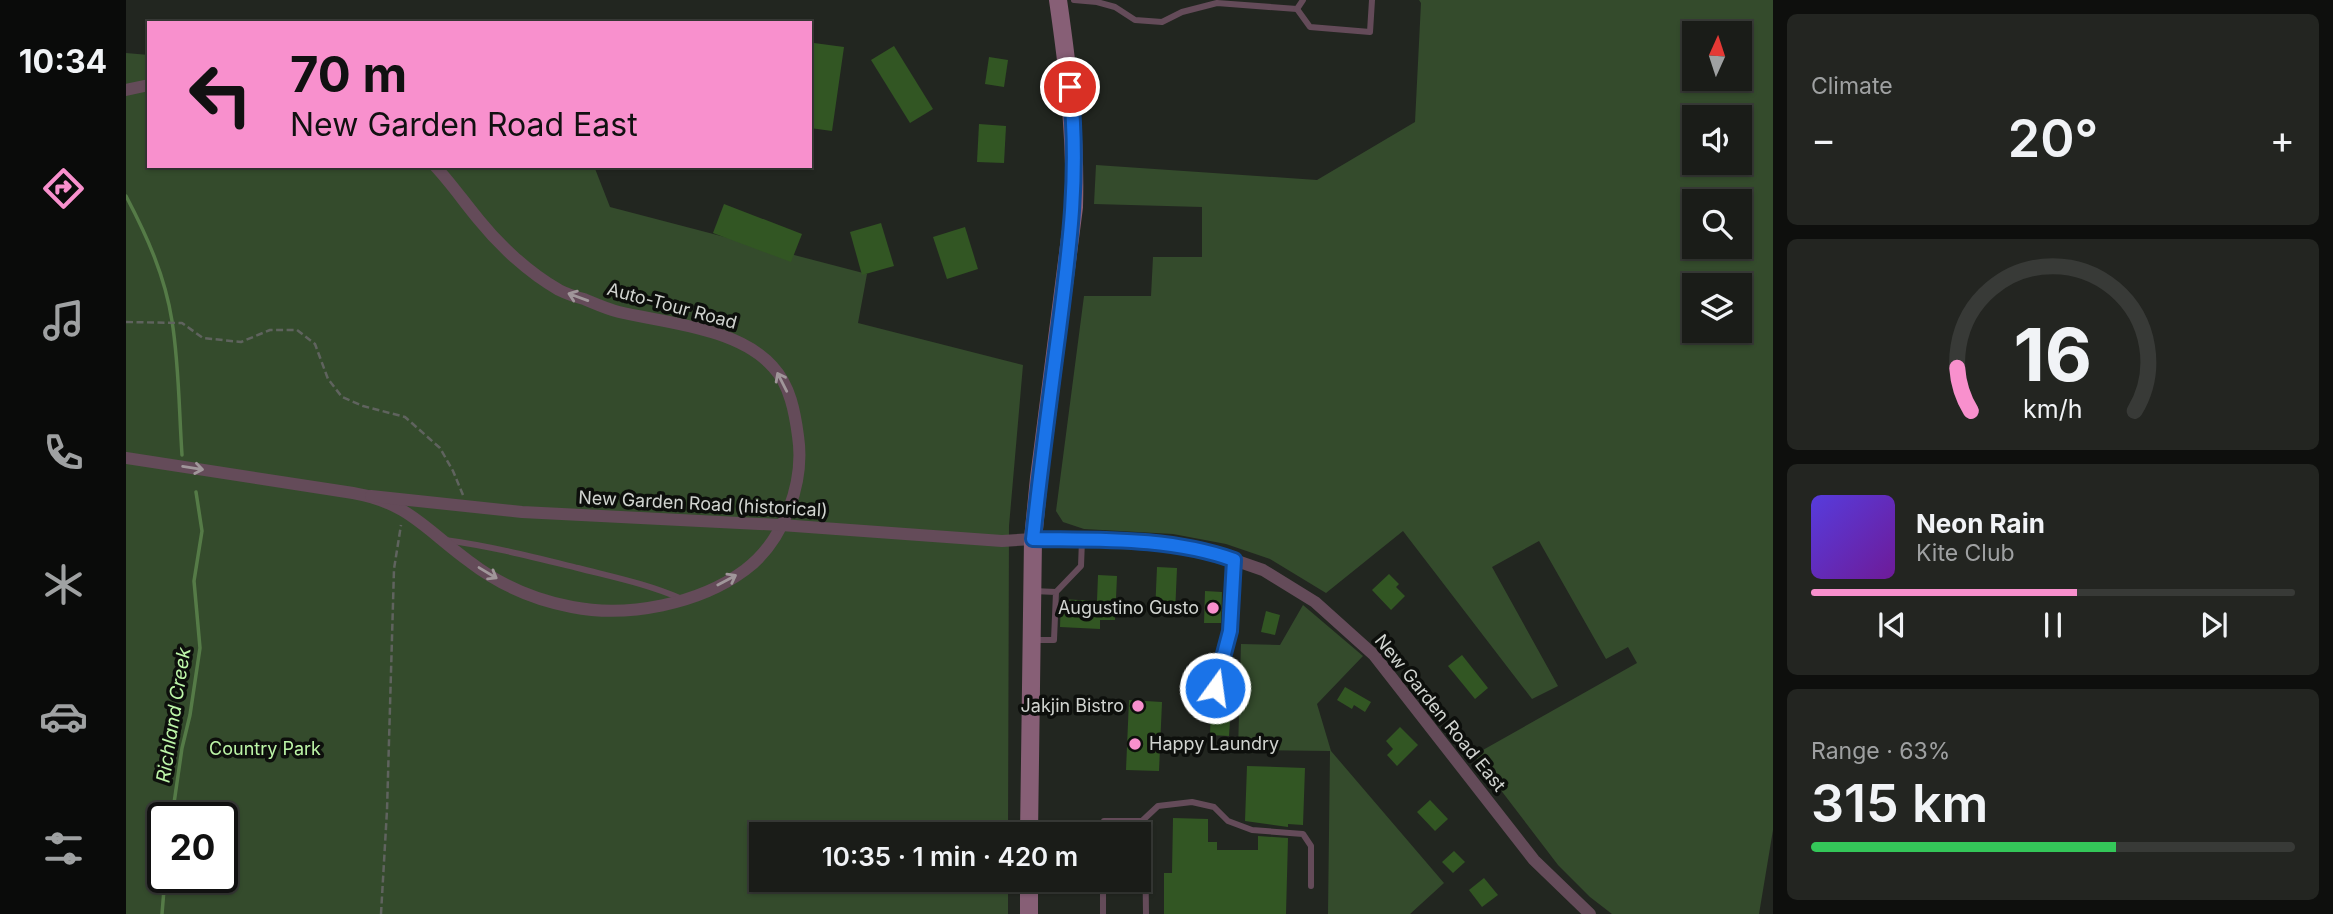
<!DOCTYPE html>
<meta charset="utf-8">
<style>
:root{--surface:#1a1c18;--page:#232521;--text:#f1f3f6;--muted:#9fa1a2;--line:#383a37;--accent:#f890cd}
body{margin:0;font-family:Inter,sans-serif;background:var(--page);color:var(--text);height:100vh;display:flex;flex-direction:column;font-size:26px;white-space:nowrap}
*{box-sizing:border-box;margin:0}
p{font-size:23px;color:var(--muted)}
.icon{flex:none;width:38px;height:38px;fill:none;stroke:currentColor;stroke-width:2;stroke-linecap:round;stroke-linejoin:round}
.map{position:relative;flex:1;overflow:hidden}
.details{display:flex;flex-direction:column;gap:14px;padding:14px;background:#0e0f0d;width:560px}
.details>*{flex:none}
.guide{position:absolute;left:21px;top:21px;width:665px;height:147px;border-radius:0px;box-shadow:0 2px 5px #0004,0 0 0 2px var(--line);background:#f890cd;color:#111;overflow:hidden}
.needle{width:46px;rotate:3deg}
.controls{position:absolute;left:1556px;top:21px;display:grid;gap:14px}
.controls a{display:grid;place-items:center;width:70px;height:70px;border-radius:0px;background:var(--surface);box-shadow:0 2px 5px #0004,0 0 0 2px var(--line);font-size:35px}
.speed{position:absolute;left:21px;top:802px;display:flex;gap:14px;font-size:35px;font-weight:700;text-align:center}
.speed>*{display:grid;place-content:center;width:91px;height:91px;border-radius:50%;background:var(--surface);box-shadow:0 2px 5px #0004,0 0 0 2px var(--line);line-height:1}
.speed .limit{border:4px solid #111;border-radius:10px;background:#fff;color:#111}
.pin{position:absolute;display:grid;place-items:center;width:60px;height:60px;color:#fff;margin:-30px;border:4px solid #fff;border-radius:50%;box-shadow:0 2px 7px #0007}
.me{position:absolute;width:77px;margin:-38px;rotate:14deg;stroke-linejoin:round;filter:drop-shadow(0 0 5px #0008)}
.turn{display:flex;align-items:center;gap:24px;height:147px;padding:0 28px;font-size:32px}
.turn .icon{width:91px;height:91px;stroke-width:2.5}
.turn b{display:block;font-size:49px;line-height:60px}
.big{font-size:52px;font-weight:600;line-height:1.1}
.details .widget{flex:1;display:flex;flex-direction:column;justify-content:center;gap:10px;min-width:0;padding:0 24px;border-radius:10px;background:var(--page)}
.details .dial{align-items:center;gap:0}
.dial svg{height:182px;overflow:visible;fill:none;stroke:var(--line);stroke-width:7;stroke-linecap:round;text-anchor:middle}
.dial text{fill:var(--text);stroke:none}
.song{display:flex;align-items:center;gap:21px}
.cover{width:84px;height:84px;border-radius:10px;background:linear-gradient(135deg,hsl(250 70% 55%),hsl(280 70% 35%))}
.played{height:7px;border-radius:4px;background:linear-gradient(90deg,var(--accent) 55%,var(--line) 55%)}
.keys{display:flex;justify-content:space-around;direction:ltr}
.heat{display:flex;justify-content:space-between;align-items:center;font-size:38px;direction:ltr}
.charge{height:10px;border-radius:5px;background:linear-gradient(90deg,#34c759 63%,var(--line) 0)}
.trip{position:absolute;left:623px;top:822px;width:402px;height:70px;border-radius:0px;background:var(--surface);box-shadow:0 2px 5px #0004,0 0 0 2px var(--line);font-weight:600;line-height:70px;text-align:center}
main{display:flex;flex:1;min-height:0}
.tabs{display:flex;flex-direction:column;width:126px;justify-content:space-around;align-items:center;background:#0a0b0a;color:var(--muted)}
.tabs .icon{width:49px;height:49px}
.tabs .current{color:var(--accent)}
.tabs b{font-size:32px;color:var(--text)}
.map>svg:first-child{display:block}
.green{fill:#344b2c;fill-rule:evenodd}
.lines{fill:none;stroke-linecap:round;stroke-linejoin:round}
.stream{stroke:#557b47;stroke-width:3.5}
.building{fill:#325623}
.path{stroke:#5f635e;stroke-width:2.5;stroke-dasharray:7 3.5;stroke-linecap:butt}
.lane{stroke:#644b59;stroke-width:6}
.street{stroke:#644b59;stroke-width:12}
.secondary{stroke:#875f76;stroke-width:18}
.oneway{stroke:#a0969a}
.route-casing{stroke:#114b97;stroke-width:18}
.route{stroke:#1a73e8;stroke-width:12}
.poi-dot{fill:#f890cd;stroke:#0d0f0c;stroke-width:2.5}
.labels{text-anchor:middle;stroke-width:7;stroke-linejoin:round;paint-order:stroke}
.street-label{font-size:18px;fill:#d1d4d0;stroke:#0d0f0c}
.poi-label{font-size:18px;fill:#d1d4d0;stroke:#0d0f0c;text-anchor:end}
.park-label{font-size:18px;fill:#bcf5a7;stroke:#0d0f0c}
.water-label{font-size:19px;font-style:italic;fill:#bef7a9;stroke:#0d0f0c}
</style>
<main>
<nav class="tabs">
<b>10:34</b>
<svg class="icon current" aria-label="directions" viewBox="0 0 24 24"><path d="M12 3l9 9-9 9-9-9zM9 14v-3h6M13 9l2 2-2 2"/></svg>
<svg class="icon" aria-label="music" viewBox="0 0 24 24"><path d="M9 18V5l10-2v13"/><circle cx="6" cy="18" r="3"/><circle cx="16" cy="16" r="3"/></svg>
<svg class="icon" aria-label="phone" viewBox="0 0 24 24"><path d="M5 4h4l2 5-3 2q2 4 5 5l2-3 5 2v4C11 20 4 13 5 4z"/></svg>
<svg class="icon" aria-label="climate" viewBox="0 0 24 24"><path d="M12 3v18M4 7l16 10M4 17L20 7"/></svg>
<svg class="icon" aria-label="car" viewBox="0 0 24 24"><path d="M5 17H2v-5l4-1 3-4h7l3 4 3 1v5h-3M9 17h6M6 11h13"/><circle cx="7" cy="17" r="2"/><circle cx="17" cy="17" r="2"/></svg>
<svg class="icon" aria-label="filters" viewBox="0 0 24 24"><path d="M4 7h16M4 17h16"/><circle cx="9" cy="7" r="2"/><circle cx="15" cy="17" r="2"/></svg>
</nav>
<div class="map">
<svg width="1647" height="914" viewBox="0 0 1647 914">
<rect width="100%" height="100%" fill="#222620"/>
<g class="green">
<path d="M1293 0H1647V830L1633 914H1486L1464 897 1432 865 1348 755 1511 663 1502 647 1480 659 1413 541 1366 567 1432 686 1406 699 1277 531 1200 593 1144 559 1100 544 1047 534 958 529 937 522 930 511 958 296H1025L1027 257H1076V207L968 204 970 165 1191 180 1289 122 1295 3ZM1568 33H1614V79H1568ZM1568 117H1614V163H1568ZM1568 201H1614V247H1568ZM1568 285H1614V331H1568Z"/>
<path d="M0 53 23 55V166H468L484 207 741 274 732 323 897 365 883 526 882 835H635V880H882V914H0ZM37 817H96V877H37Z"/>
<path d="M1177 605 1237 656 1191 704 1205 751 1318 883 1284 914H1202L1204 751 1112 750 1115 644 1154 645Z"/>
</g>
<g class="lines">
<g class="stream">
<path d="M0 196C21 236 39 276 46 321 53 364 53 410 56 455"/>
<path d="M46 817 56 748 64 715 74 648 68 581 76 531 70 492"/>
<path d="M36 914 39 877"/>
</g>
</g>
<g class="building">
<path d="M688 43 718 47 706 131 684 128V73Z"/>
<path d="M768 46 807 109 784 123 745 60Z"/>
<path d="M863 57 882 60 878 87 859 84Z"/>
<path d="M853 124 880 126 878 163 851 162Z"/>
<path d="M598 204 676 234 665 262 587 233Z"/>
<path d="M755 223 768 266 736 275 724 232Z"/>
<path d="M839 227 852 269 821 279 807 237Z"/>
<path d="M1031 567 1051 568 1049 614 1029 613Z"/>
<path d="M1263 574 1273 584 1270 587 1279 596 1265 610 1246 590Z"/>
<path d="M972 575 991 576 989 620H974V629L934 627 935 599 971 601Z"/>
<path d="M1079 591 1096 592 1095 623H1078Z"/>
<path d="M1140 611 1154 615 1149 635 1135 632Z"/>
<path d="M1336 655 1362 688 1349 699 1322 666Z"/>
<path d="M1219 687 1245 702 1239 712 1228 705 1226 709 1211 700Z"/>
<path d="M1003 700 1036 702 1033 771 1000 770Z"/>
<path d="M1085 705 1105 706 1103 736 1084 735Z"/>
<path d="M1274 727 1292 745 1271 766 1261 755 1267 749 1260 741Z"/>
<path d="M1121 766 1179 768 1177 825 1162 824V827L1119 821Z"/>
<path d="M1304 800 1322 819 1309 831 1291 812Z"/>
<path d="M1047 818 1082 819V842H1091V850H1132V836L1162 838 1160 914H1038V873H1046Z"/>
<path d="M1328 851 1339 862 1327 873 1316 862Z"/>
<path d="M1358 878 1372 895 1356 907 1343 890Z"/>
</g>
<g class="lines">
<g class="path">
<path d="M0 322 56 323 77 338 115 342 144 330H171L189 344 202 379 216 397 237 406 279 417 314 448 327 471 337 495"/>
<path d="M255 914 261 810 268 569 275 525"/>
</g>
<g class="lane">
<path d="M948 0 971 2 989 7 1009 20 1036 22 1056 12 1091 3 1171 9"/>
<path d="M1171 9 1184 27 1244 32 1246 0"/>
<path d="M1171 9 1177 0"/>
<path d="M319 540C364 546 407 557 452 568 487 577 522 584 556 599"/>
<path d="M930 592 955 566 956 540"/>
<path d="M907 640H928L930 592 907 591"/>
<path d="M1089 688 1104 631 1108 560"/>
<path d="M1016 821 1019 833 1020 914"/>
<path d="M978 835V821H1016L1032 806 1066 802 1088 807 1102 821 1126 830 1177 834 1185 846V886"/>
<path d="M977 914V880"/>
</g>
<g class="street">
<path d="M0 90 23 85"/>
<path d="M0 458 227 493C282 502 301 531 344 562 374 585 409 600 446 607 502 618 573 604 619 570 658 541 679 482 672 436 669 413 664 385 647 367 613 328 541 323 493 312 481 309 470 304 458 299 450 297 441 294 433 290 403 273 374 246 353 220 338 202 325 183 309 166"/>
<path d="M245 496 396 512 655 525 876 541 907 539 982 540 1049 545 1088 553 1137 570 1189 602 1248 655 1408 860 1464 914"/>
</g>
<g class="secondary">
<path d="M903 835 907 539 913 478 948 207C950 137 942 69 932 0"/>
<path d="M903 914V880"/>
</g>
</g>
<defs><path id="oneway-shaft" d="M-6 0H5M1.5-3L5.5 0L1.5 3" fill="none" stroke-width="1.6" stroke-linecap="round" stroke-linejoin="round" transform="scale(1.75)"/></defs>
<g class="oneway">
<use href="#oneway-shaft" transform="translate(452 297) rotate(-160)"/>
<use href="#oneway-shaft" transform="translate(656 382) rotate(-117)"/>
<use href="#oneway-shaft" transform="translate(67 468) rotate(9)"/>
<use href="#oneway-shaft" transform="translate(362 573) rotate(31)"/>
<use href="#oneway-shaft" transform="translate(601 580) rotate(-28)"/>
</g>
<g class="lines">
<g class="route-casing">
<path id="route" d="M944 87C954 173 943 252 932 337 923 405 914 472 907 539 974 540 1044 537 1108 560L1104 631 1089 688"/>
</g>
<use href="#route" class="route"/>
</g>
<g class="poi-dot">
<circle cx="1087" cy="608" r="7"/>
<circle cx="1012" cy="706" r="7"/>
<circle cx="1009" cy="744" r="7"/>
</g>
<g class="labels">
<g class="street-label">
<text transform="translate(546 306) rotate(15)" y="6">Auto-Tour Road</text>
<text transform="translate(577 504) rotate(3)" y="6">New Garden Road (historical)</text>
<text transform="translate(1314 713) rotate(51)" y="6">New Garden Road East</text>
</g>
<g class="poi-label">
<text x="1073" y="614">Augustino Gusto</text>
<text x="998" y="712">Jakjin Bistro</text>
<text x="1023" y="750" text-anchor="start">Happy Laundry</text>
</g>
<g class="park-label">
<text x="139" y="755">Country Park</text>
</g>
<g class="water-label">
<text transform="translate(47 715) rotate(-81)" y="7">Richland Creek</text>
</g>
</g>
</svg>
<div class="controls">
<a><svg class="needle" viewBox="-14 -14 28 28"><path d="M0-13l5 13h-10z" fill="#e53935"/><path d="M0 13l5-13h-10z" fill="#9fa1a2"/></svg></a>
<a><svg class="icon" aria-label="sound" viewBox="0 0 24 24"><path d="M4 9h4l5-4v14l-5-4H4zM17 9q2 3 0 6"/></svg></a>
<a><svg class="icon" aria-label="search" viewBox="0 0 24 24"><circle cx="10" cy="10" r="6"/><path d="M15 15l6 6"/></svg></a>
<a><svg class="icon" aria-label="layers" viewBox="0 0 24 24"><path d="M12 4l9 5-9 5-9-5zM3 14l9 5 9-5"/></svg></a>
</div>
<div class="speed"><div class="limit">20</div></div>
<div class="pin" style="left:944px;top:87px;background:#d93025"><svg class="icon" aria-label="arrive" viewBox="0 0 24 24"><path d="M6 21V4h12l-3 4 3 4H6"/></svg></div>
<svg class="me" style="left:1089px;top:688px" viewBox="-20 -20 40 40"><circle r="17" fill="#1a73e8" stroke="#fff" stroke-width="3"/><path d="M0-11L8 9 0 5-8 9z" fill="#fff"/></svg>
<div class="trip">10:35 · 1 min · 420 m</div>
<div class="guide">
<div class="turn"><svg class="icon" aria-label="left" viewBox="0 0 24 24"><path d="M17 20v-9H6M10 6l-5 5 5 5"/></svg><div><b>70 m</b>New Garden Road East</div></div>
</div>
</div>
<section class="details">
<div class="widget"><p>Climate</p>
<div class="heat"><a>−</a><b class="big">20°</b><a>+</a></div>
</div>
<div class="widget dial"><svg viewBox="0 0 100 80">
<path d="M14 69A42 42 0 1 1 86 69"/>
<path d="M14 69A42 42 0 0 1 8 50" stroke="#f890cd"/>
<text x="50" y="56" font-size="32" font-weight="700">16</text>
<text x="50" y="72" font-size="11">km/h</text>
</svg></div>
<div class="widget">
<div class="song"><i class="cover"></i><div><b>Neon Rain</b><p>Kite Club</p></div></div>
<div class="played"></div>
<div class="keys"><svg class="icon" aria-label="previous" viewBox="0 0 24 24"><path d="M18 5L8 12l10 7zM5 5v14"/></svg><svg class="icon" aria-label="pause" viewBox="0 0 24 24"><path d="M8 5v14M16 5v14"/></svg><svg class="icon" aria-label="next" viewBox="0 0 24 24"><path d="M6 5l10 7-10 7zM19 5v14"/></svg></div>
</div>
<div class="widget"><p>Range · 63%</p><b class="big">315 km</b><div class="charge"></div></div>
</section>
</main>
